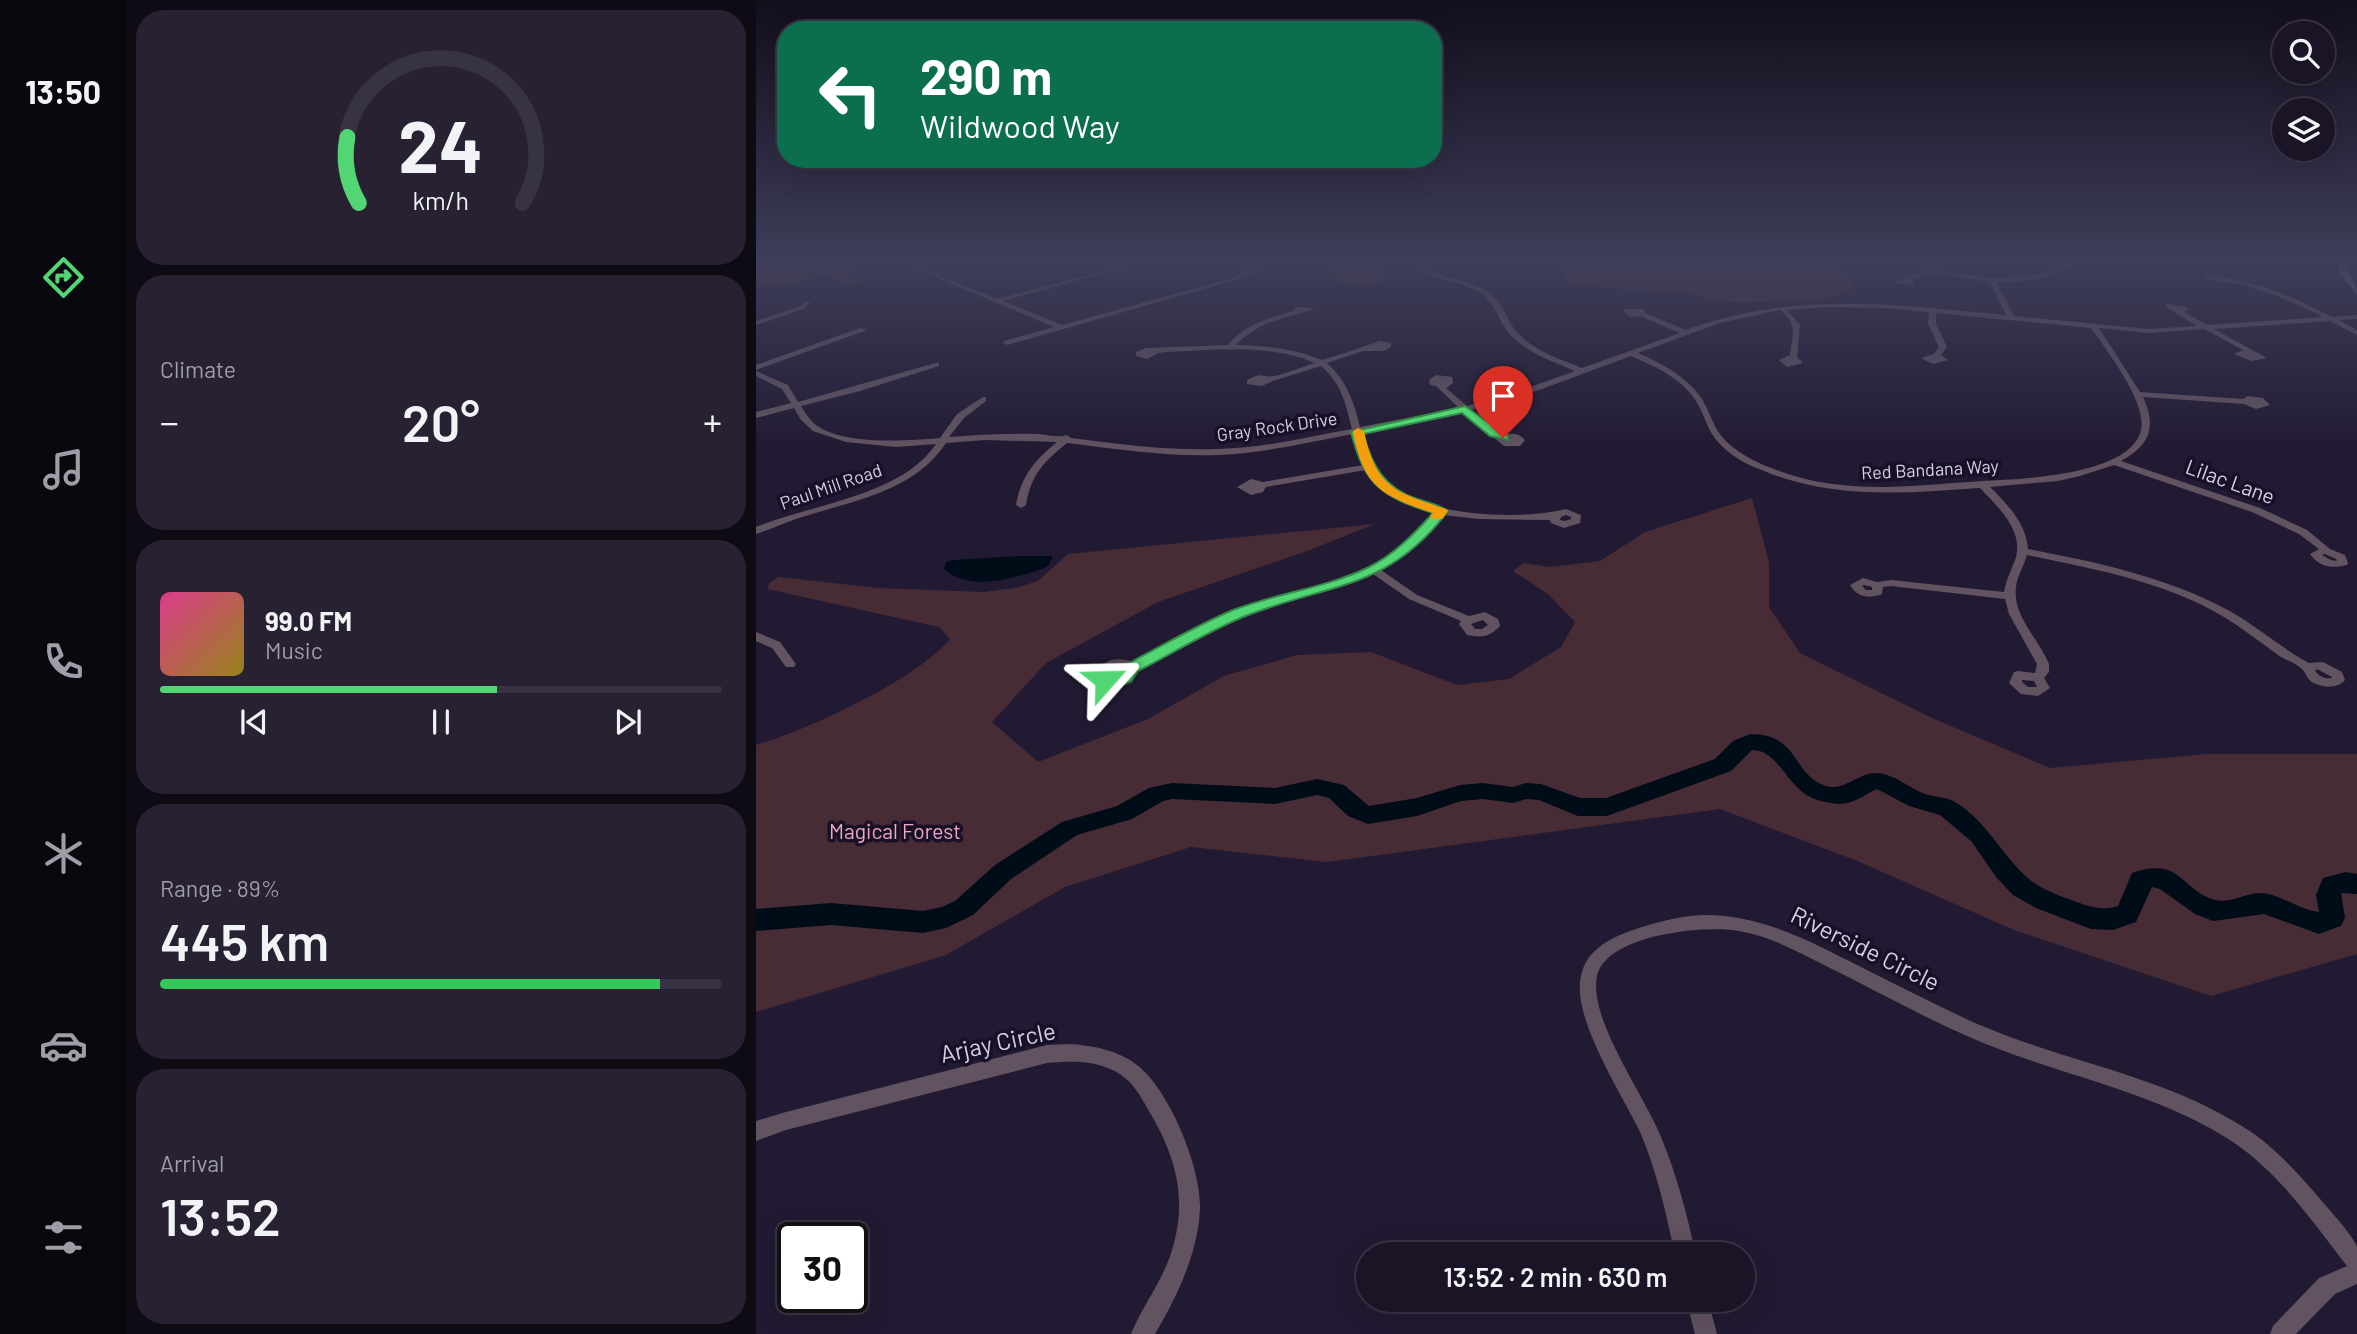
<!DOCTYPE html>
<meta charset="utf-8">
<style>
:root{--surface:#1a1426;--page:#272132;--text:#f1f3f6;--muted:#9f9ea7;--line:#383343;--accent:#52d673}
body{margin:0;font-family:Barlow,sans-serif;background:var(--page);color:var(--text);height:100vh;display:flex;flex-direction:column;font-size:26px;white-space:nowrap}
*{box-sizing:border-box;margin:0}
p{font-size:23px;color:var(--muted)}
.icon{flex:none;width:38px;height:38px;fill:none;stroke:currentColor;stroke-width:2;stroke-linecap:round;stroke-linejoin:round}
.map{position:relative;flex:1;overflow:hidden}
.drawer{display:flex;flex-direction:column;gap:10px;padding:10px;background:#0e0b15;width:630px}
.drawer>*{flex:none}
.top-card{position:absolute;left:21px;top:21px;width:665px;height:147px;border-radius:28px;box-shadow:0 7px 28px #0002,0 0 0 2px var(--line);background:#0b6e4f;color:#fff;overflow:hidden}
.controls{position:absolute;left:1516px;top:21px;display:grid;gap:14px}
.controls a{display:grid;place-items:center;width:63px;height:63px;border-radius:50%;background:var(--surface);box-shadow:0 7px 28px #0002,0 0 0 2px var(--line);font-size:35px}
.speed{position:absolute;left:21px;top:1222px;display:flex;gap:14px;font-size:35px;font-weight:700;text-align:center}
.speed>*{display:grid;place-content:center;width:91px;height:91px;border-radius:50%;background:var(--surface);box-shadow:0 7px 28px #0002,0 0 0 2px var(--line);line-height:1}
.speed .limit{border:4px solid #111;border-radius:10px;background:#fff;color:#111}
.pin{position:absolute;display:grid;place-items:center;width:60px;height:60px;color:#fff;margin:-72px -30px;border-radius:50% 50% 50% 0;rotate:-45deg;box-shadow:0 0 7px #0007}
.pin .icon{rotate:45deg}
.me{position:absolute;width:77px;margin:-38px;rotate:65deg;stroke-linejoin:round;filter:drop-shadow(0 0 5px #0008)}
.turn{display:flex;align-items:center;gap:24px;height:147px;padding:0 28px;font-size:32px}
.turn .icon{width:91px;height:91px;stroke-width:2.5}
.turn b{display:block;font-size:49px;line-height:60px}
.big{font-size:52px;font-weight:600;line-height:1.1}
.drawer .card{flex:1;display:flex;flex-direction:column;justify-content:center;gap:10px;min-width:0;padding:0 24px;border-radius:28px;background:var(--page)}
.drawer .dial{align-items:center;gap:0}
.dial svg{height:182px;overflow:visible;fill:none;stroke:var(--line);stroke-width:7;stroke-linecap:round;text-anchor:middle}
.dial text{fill:var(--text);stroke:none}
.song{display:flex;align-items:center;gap:21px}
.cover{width:84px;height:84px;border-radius:10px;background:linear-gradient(135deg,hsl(330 70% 55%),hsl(50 70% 35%))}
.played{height:7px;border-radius:4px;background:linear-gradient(90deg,var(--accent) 60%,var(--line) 60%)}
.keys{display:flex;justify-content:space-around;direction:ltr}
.heat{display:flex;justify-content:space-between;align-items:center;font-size:38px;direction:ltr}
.charge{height:10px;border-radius:5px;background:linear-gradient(90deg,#34c759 89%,var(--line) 0)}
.trip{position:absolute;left:600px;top:1242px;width:399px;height:70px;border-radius:35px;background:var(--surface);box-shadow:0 7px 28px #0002,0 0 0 2px var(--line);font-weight:600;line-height:70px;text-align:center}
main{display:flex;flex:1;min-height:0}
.tab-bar{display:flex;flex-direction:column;width:126px;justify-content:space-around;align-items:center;background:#0a080f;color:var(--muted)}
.tab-bar .icon{width:49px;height:49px}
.tab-bar .current{color:var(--accent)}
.tab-bar b{font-size:32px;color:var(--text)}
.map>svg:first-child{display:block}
.green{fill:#472c35}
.water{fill:#000c17}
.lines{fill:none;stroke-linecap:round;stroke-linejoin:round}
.river{fill:#000c17;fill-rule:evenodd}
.street{fill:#615360;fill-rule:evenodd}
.secondary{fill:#867185;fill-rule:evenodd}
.route{fill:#52d673;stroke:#358b4b;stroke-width:2}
.slow{fill:#f59e0b}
.labels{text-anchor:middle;stroke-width:7;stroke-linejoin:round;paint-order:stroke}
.far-street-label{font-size:18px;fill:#d4d0e0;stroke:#181028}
.street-label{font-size:21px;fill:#d4d0e0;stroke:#181028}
.park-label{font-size:21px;fill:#f0a8c0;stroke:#181028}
.near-street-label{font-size:24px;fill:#d4d0e0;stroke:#181028}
</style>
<main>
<nav class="tab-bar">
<b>13:50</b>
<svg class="icon current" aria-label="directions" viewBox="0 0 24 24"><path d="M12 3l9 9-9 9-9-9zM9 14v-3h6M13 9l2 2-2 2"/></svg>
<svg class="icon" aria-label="music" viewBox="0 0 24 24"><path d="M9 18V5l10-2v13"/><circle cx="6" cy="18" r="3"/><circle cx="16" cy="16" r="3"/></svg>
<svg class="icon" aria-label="phone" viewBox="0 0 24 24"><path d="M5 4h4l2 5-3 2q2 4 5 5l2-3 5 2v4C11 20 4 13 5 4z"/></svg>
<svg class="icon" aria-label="climate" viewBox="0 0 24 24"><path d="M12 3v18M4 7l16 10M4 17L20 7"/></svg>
<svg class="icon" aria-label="car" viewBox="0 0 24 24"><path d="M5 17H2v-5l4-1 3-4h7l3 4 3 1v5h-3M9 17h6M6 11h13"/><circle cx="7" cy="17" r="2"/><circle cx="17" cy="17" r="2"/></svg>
<svg class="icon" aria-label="filters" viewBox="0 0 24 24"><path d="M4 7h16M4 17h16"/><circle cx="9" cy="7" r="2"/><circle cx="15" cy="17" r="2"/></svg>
</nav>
<section class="drawer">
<div class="card dial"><svg viewBox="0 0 100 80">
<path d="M14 69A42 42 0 1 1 86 69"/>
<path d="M14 69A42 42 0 0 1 9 40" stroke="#52d673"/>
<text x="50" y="56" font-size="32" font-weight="700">24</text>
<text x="50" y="72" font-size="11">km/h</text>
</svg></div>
<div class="card"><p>Climate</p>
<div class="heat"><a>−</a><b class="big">20°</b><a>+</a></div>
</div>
<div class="card">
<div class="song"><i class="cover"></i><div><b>99.0 FM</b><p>Music</p></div></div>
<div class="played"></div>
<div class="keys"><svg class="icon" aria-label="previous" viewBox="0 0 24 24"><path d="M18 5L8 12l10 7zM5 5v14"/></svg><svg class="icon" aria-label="pause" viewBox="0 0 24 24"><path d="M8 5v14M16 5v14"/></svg><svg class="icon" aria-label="next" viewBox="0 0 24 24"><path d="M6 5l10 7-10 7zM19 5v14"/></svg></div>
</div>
<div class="card"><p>Range · 89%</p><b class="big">445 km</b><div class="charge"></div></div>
<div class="card"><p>Arrival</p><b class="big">13:52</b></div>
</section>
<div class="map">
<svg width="1601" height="1334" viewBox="0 0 1601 1334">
<rect width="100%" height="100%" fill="#221a32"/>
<g class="green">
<path d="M0 263H100L113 268 84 271 107 283C93 292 81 276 66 277 55 277 48 281 39 284 26 288 13 285 0 283Z"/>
<path d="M574 263H620L631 277C617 293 589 284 571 276L576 271Z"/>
<path d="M792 263H1082L1084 270 1099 278 1096 288 1079 298 987 303 954 300 933 293 814 285 803 268Z"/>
<path d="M996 498 1013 562V607L1044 653 1176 718 1294 768 1451 754H1601V954L1455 996 1258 930 1099 860 964 809 571 862 435 847 309 887 190 955 0 1012V745C52 730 160 680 194 639L183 627 11 589 14 582 23 577 122 588 228 592 259 588 282 581 312 554 619 524 554 550 402 602 290 663 236 722 282 762 392 719 468 676 541 655 615 652 701 685 753 679 805 647 819 622 792 594 757 571 767 563 794 567 844 561 889 532Z"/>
</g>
<path class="water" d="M262 556H297L293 565 286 569C256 579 214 592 188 569L190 562 197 560Z"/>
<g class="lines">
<path class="river" d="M994 734C1042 734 1036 771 1065 784 1086 795 1100 773 1120 773 1137 773 1153 788 1169 794 1178 797 1190 797 1199 802 1231 821 1246 856 1273 879 1286 890 1305 896 1321 902 1334 907 1349 911 1362 906L1376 873C1426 856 1424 890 1459 900 1474 904 1491 892 1506 893 1527 895 1543 910 1563 912L1560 895 1567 878 1590 872 1601 874V894L1585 893 1589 918 1585 926 1563 934 1508 914 1457 921 1439 914 1404 889 1396 887 1380 922 1357 930 1335 929 1280 908 1257 895 1240 877 1216 842 1184 815 1153 806 1121 789C1111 793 1102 801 1091 803 1084 805 1076 803 1069 802 1031 796 1026 750 996 750L975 771 851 816H822L783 800 770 799 757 803 727 799 705 801 661 816 612 824 592 816 573 798 561 795 519 804 416 799 407 801 376 819 321 835 255 879 217 915 190 928 167 933 75 925 0 931V909L75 903 167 911 186 907 199 901 239 865 306 822 361 806 393 788 416 783 519 788 561 779 588 785 613 806 661 798 704 785 727 783 757 787 770 783 785 784 824 798H850L959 759 977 741Z"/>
<g class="street">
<path d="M146 263H154L241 299 376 263H385L247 301 306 325 469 280 500 267 477 265 474 263H514L502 271 473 282 251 345 247 343 248 341 298 327Z"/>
<path d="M657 263C666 263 676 272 686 275 707 282 730 284 743 303 752 316 755 329 768 339 784 353 806 360 826 368L924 333 884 316 874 317 867 311 871 309H887L889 313 930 330C1040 290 1138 305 1250 315L1234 282 1195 276 1178 272 1156 279 1158 285 1140 283V281L1171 270 1157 263H1165L1196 273 1238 278 1280 275 1297 270 1311 263H1318C1297 280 1267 282 1240 282L1258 316 1393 329 1441 326 1410 307 1409 306 1412 304 1430 307 1432 310 1428 312 1430 313 1451 325 1567 317C1541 304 1516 293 1488 285 1473 281 1457 283 1445 277L1456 275 1506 286 1540 299 1576 317 1601 315V319L1583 320 1601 330V335L1574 321 1458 329 1511 358 1495 361 1478 354 1487 350 1448 329 1393 333 1343 328 1384 392 1487 399 1492 396 1507 398 1514 405 1500 409 1488 404 1387 397C1401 427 1394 445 1365 461L1504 508 1551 530 1574 549 1589 555 1592 563 1591 565C1576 569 1563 567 1554 554L1563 549 1543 534 1496 512 1358 465 1324 476 1302 481 1234 487C1252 505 1270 523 1272 549 1339 562 1407 576 1468 608 1495 622 1518 642 1544 658L1553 663 1567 662 1586 672 1589 680C1582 688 1570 688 1560 684 1551 681 1551 674 1546 669 1540 663 1529 660 1522 655 1508 645 1494 634 1479 624 1418 583 1342 570 1271 555 1268 566 1261 576 1260 587 1256 616 1283 639 1293 664V672L1288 678 1294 688 1282 696 1265 694 1253 683 1258 672 1262 671 1279 673 1281 664 1253 614 1249 599 1135 586 1127 587 1126 594C1113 599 1102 598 1094 585L1107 578 1121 582 1135 580 1248 592C1250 580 1255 571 1259 560 1269 531 1242 507 1224 488 1151 493 1078 500 1008 471 991 465 975 456 963 443 951 431 949 415 940 401 926 379 899 366 875 356L783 390 715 410 744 434C754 434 762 432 769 440L764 446H748L708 412 605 432C610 448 613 464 624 477 658 517 763 521 810 509L825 515 824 523 808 528 795 523 794 520 722 519 688 515 655 550 625 570 661 595 713 616 729 612 742 619 744 626C734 637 725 638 711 635L703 624 705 621 653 599 617 574C575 590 531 599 489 615 453 628 421 649 388 668L381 670C374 687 352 691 340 677 347 655 363 658 380 662L433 631 477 612 525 595 575 583 614 568 647 546 679 513C651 506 625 495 610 470L510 487 507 492 495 495 481 487 495 479 507 482 607 465 597 434C553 442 508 453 463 455 412 457 361 449 311 443 288 462 275 474 270 505L265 508 260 505C265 476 279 460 301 442L229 440 190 443C159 491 97 501 46 517 31 522 16 529 0 534V527C56 504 145 496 180 444L140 447 90 442 57 431 45 420 38 408 0 418V412L35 403 26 389 0 376V371L32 385 42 402 183 362V366L104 391 45 406C50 414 55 422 63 427 93 445 150 441 184 438L201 414 227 397H230V401L208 418 193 437C223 435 253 433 283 434 293 435 302 438 311 435L315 438C364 444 412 451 462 449 507 448 552 437 596 429 589 402 586 384 565 366L517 381 506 386 491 384V380C508 371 504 378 519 376 532 373 546 367 559 363 512 343 459 350 410 352L402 353 391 359 380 356V352L390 348 472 345C489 324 513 318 537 311L540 307 557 308V310C530 317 499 323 480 345 510 346 538 348 566 360 585 354 605 348 623 341L635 343V347L627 351H607L571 363C591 381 598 402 604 427L703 408 680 386 674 385 673 380 680 375 696 377 697 383 690 388 711 406 777 386 819 371C796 361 770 353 753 333 741 319 739 300 721 291 700 279 674 281 657 263ZM1074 307 1128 308 1173 312 1172 324 1183 347 1178 354 1165 358 1177 364 1192 360 1185 355 1191 347 1180 324V313L1335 328C1351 351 1391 402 1385 430 1375 476 1262 479 1226 481 1180 484 1133 490 1087 485 1060 483 1035 476 1010 466 991 458 970 446 960 428 954 417 951 405 943 395 928 375 905 363 882 353L964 323 1024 310C1043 326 1036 333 1034 355L1023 360 1031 367 1047 363 1041 357 1044 325 1031 310ZM810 515 815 517V519L809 521 804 520 805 517ZM1569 554 1580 559 1581 561 1575 560 1566 555ZM1108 585 1116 587V590H1110L1106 586ZM727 620 732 625 726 629H719L715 624ZM365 666 369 669C367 675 359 679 352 676L355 671ZM1561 669 1576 677V678C1569 679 1564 677 1559 671ZM1266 680 1278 681 1281 687H1272L1266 682Z"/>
<path d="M1595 263H1601V265L1596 264Z"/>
<path d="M51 301 54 303 47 309 0 325V321L43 307Z"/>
<path d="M104 328 111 330 0 370V365Z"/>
<path d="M0 632 24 642 40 664 38 667H30L16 648 0 641Z"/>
<path d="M946 915C1004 914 1054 941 1105 967 1143 986 1180 1005 1219 1023 1308 1062 1407 1075 1489 1128 1516 1145 1538 1169 1559 1193 1567 1203 1599 1237 1601 1247 1601 1258 1601 1273 1601 1284L1579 1294 1540 1334H1514L1517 1326 1563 1278 1591 1266C1557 1222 1524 1174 1477 1142 1397 1089 1298 1075 1211 1036 1163 1015 1117 989 1070 966 1042 952 1014 936 983 931 950 925 851 934 841 976 832 1019 889 1096 905 1137 921 1175 931 1215 940 1255H919C910 1214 901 1171 884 1132 866 1094 815 1017 825 976 830 951 852 939 874 931 898 923 921 916 946 915Z"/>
<path d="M315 1044C338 1046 362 1050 381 1065 413 1089 446 1169 444 1209 442 1253 421 1297 399 1334H375C388 1302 409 1279 418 1243 431 1194 418 1153 393 1111 383 1093 374 1077 354 1069 335 1060 312 1061 291 1063L30 1130 0 1141V1121L30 1112 291 1045Z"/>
<path d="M930 1300H952L961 1334H939Z"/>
</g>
<path class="secondary" d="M1582 263H1592C1592 276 1601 281 1601 294L1582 272Z"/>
</g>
<linearGradient id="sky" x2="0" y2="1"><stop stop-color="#130e1c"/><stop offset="0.58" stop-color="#3e3e5a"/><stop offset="1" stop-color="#3e3e5a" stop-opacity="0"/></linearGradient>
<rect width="1601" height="450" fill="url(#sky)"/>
<path class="route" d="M709 406 752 436V440L734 436 706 413 607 434C616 465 628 488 661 499 671 502 684 505 692 511 631 592 571 583 487 617 451 632 417 653 382 671L375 682 358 687 343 684 341 680 343 676 364 674 371 664C406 646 441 625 477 610 521 593 569 588 611 568 638 555 658 534 677 513 625 496 609 486 595 432Z"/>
<path class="slow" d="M602 428 608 431C620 488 639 492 690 509L692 511 686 519H676L674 516 677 513C626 496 607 487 597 431Z"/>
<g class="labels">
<g class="far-street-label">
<text transform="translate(521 427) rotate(-8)" y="6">Gray Rock Drive</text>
<text transform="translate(1174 470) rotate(-3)" y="6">Red Bandana Way</text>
<text transform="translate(75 487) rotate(-19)" y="6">Paul Mill Road</text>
</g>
<g class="street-label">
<text transform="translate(1474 482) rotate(20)" y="7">Lilac Lane</text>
</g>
<g class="park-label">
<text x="139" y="839">Magical Forest</text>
</g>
<g class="near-street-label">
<text transform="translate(1109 949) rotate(26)" y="8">Riverside Circle</text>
<text transform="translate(242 1043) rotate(-12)" y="8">Arjay Circle</text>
</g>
</g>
</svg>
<div class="controls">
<a><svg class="icon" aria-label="search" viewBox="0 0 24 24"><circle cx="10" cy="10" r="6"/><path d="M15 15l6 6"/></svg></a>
<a><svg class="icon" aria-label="layers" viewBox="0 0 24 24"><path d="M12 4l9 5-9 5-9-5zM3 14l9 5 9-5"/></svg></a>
</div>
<div class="speed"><div class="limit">30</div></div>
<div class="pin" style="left:747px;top:438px;background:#d93025"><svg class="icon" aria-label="arrive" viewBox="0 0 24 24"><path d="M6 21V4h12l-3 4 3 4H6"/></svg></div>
<svg class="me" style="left:349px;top:680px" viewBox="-20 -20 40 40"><path d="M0-17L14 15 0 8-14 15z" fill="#52d673" stroke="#fff" stroke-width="4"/></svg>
<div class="trip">13:52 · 2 min · 630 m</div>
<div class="top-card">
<div class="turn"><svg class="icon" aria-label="left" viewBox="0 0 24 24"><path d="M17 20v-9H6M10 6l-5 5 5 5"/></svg><div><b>290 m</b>Wildwood Way</div></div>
</div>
</div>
</main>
